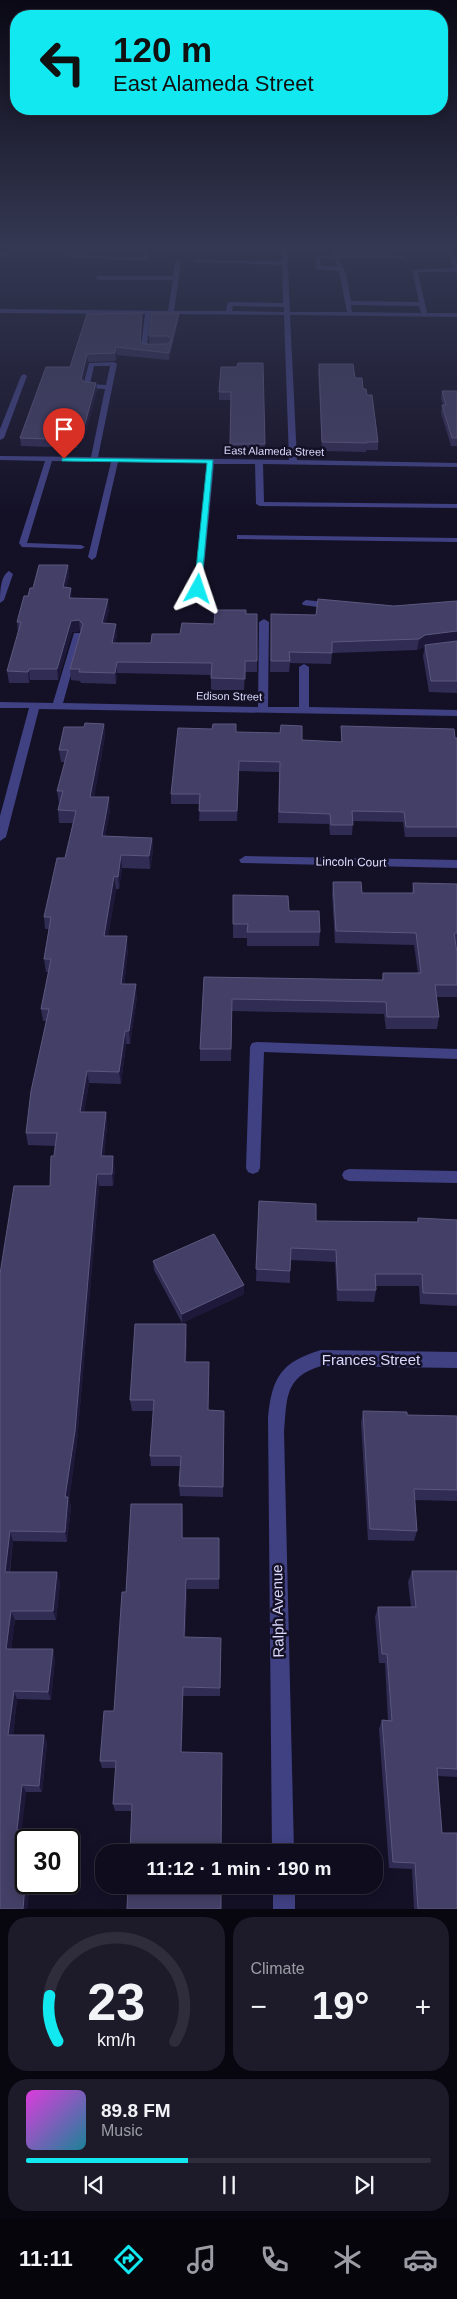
<!DOCTYPE html>
<meta charset="utf-8">
<style>
:root{--surface:#0f0d1d;--page:#1d1b2a;--text:#f1f3f6;--muted:#9b9ca4;--line:#2f2d3b;--accent:#12e8f0}
body{margin:0;font-family:Helvetica,sans-serif;background:var(--page);color:var(--text);height:100vh;display:flex;flex-direction:column;font-size:19px;white-space:nowrap}
*{box-sizing:border-box;margin:0}
p{font-size:16px;color:var(--muted)}
.icon{flex:none;width:28px;height:28px;fill:none;stroke:currentColor;stroke-width:2;stroke-linecap:round;stroke-linejoin:round}
.map{position:relative;height:1909px;overflow:hidden}
.details{display:flex;flex-direction:column;gap:8px;padding:8px;background:#080710;flex:1}
.details>*{flex:none}
.hud{position:absolute;left:10px;top:10px;width:438px;height:105px;border-radius:20px;box-shadow:0 2px 12px #0003,0 0 0 1px var(--line);background:#12e8f0;color:#111;overflow:hidden}
.speed{position:absolute;left:15px;top:1829px;display:flex;gap:10px;font-size:25px;font-weight:700;text-align:center}
.speed>*{display:grid;place-content:center;width:65px;height:65px;border-radius:50%;background:var(--surface);box-shadow:0 2px 12px #0003,0 0 0 1px var(--line);line-height:1}
.speed .limit{border:2px solid #111;border-radius:8px;background:#fff;color:#111}
.pin{position:absolute;display:grid;place-items:center;width:42px;height:42px;color:#fff;margin:-51px -21px;border-radius:50% 50% 50% 0;rotate:-45deg;box-shadow:0 0 5px #0007}
.pin .icon{rotate:45deg}
.me{position:absolute;width:55px;margin:-28px;rotate:5deg;stroke-linejoin:round;filter:drop-shadow(0 0 4px #0008)}
.turn{display:flex;align-items:center;gap:18px;height:105px;padding:0 20px;font-size:22px}
.turn .icon{width:65px;height:65px;stroke-width:2.5}
.turn b{display:block;font-size:35px;line-height:42px}
.big{font-size:38px;font-weight:700;line-height:1.1}
.details .card{flex:1;display:flex;flex-direction:column;justify-content:center;gap:8px;min-width:0;padding:0 18px;border-radius:20px;background:var(--page)}
.details .dial{align-items:center;gap:0}
.dial svg{height:130px;overflow:visible;fill:none;stroke:var(--line);stroke-width:7;stroke-linecap:round;text-anchor:middle}
.dial text{fill:var(--text);stroke:none}
.song{display:flex;align-items:center;gap:15px}
.cover{width:60px;height:60px;border-radius:8px;background:linear-gradient(135deg,hsl(300 70% 55%),hsl(190 70% 35%))}
.played{height:5px;border-radius:2px;background:linear-gradient(90deg,var(--accent) 40%,var(--line) 40%)}
.keys{display:flex;justify-content:space-around;direction:ltr}
.heat{display:flex;justify-content:space-between;align-items:center;font-size:28px;direction:ltr}
.details .tiles{flex:1;display:grid;gap:8px;grid-template-columns:1fr 1fr}
.card:last-child{grid-column:span 2}
.trip{position:absolute;left:95px;top:1844px;width:288px;height:50px;border-radius:20px;background:var(--surface);box-shadow:0 2px 12px #0003,0 0 0 1px var(--line);font-weight:700;line-height:50px;text-align:center}
.tabs{display:flex;height:80px;justify-content:space-around;align-items:center;background:#06050c;color:var(--muted)}
.tabs .icon{width:35px;height:35px}
.tabs .on{color:var(--accent)}
.tabs b{font-size:22px;color:var(--text)}
.map>svg:first-child{display:block}
.lines{fill:none;stroke-linecap:round;stroke-linejoin:round}
.minor{fill:#404183;fill-rule:evenodd}
.wall{fill:#312c54}
.shaded-wall{fill:#1e193a}
.building{fill:#433f66;stroke:#5b577e}
.route{fill:#12e8f0;stroke:#0c979c}
.labels{text-anchor:middle;stroke-width:5;stroke-linejoin:round;paint-order:stroke}
.far-street-label{font-size:11px;fill:#dbdafd;stroke:#141127}
.street-label{font-size:12px;fill:#dbdafd;stroke:#141127}
.near-street-label{font-size:15px;fill:#dbdafd;stroke:#141127}
</style>
<div class="map">
<svg width="457" height="1909" viewBox="0 0 457 1909">
<rect width="100%" height="100%" fill="#141127"/>
<g class="lines">
<g class="minor">
<path d="M10 246H16L12 255 0 256V252H8Z"/>
<path d="M145 246H151L148 259 145 261 66 257 69 255 143 257Z"/>
<path d="M281 246H287L290 312H347L339 271 316 269 315 257 333 255 332 246H338V254L407 256 405 259 339 258 346 274 351 301 419 302 412 270 453 268 446 246H452L457 263V274L454 272H418L427 313H457V317L290 315 297 460 457 463V467L263 464 264 502 457 504V508L260 506 256 504 255 464H214L202 589 198 592 194 589 207 463 118 462 96 557 92 560 88 557 111 462 52 461 27 543 81 545 85 547 81 549 22 547 19 543 45 461 0 460V456L91 457 105 389 86 388 83 386 89 363 114 362 117 364 98 457 289 460 284 315 151 314 147 345 160 347 157 349 141 347 145 314 0 313V309L168 311 173 280H98L95 278 98 276H173L175 262 178 260 181 262 174 311H226L227 304 230 302 283 303 282 265 193 262 196 260 282 261V252L172 249 281 248ZM334 258 338 267 321 266 320 259ZM351 305 419 306 421 313 352 312ZM233 306 284 307V312L232 311ZM94 366H110L106 385 90 384Z"/>
<path d="M24 374 27 376 4 438 0 440V429L21 376Z"/>
<path d="M237 535 457 538V542L240 539H237Z"/>
<path d="M9 571 13 574 4 600 0 603C0 593 0 576 9 571Z"/>
<path d="M306 600 333 603 337 606 333 609 303 605 302 603Z"/>
<path d="M264 619 269 622 268 707H299V667L304 664 309 667V707L457 710V716L39 709 6 837 0 841V816L29 708H0V702L53 703 74 633H80L82 635 63 703 258 707 259 622Z"/>
<path d="M245 856 457 860V868L241 863 239 860Z"/>
<path d="M257 1042 457 1049V1059L264 1052 260 1168 258 1172 253 1174 248 1172 246 1168 250 1047 252 1043Z"/>
<path d="M349 1169 457 1171V1183L349 1181 344 1179 342 1175 344 1171Z"/>
<path d="M321 1350 457 1352V1368L321 1366C284 1377 287 1399 284 1432L294 1852H272L268 1418C272 1377 281 1362 321 1350Z"/>
<rect x="273" y="1885" width="22" height="24"/>
</g>
</g>
<g class="wall">
<path d="M179 313V320L169 360 117 355 116 361 88 362 83 381 85 382 96 383 97 390 84 439H80L77 448 21 446 20 438 70 367 87 314 142 320 141 342 144 344 167 343H149V336Z"/>
<path d="M319 364 355 378 367 395 378 442V450H366V452L322 451 318 372Z"/>
<path d="M237 367 265 444V452H230L231 400H219V392Z"/>
<path d="M442 391H457V446H451L441 413 442 405H443L441 398Z"/>
<path d="M68 565 69 576 66 588 72 598 109 610 105 624 117 635 115 643H151L214 624 246 614H257V672H245L244 690H211V675L117 673 116 684 81 683 80 681 71 680 70 669 81 632 80 631 72 632 58 680H30L29 683H9L7 671 18 633 17 622 28 596 33 588Z"/>
<path d="M457 601V693L429 692 423 656 425 646 417 650 332 653 331 664 290 663 289 672H270L271 614 316 615 394 606Z"/>
<path d="M104 724 105 736 94 797 110 810 105 836 152 838 153 850 150 869 122 868 119 889H116L108 936 128 949 124 984 137 997 130 1044H126L121 1084 89 1083 84 1112H106L107 1125 104 1156 115 1168 113 1186H99L77 1441 69 1500 71 1507 67 1542 13 1541 10 1572 60 1582 56 1620H15L11 1649 55 1658 51 1700 17 1699 13 1735H44L47 1743 42 1792H26L21 1830 39 1836 26 1882H34L33 1891H29L27 1909H0V1274L50 1186 55 1146 28 1145 26 1133 46 1021H43L41 1009 49 972H46L44 959 49 929H45L44 917 65 858 73 823H59L58 810 59 803 57 791 65 762H61L59 750 84 727Z"/>
<path d="M341 726 457 738V837H405L403 822 353 821 352 835H330L329 824 278 823 279 772 239 771 237 821H199L200 804H171V794L236 732 302 740 341 742Z"/>
<path d="M333 882 362 893H412L413 883 457 884V945H456L457 952V997H436L439 1017 437 1029H386L384 1014 232 1011 231 1061H200V1049L204 977 382 980 383 973H418L414 945 335 943 332 894Z"/>
<path d="M233 895 289 911 320 932 319 946H247V938H233Z"/>
<path d="M259 1201 316 1221 417 1222 418 1218 457 1220V1306L420 1304 419 1286H376V1290L374 1302 337 1301 335 1262 290 1260V1283L256 1281Z"/>
<path d="M153 1261 244 1285V1294L182 1323 154 1270Z"/>
<path d="M187 1335 186 1362 209 1372 208 1410 224 1411 223 1497 180 1496 179 1486 180 1466H151L150 1456 153 1411H132L130 1400Z"/>
<path d="M363 1411 407 1415 457 1416V1501L415 1500 417 1531 414 1541 368 1540 361 1422Z"/>
<path d="M183 1515V1538H219V1589H187L185 1637 221 1638 220 1696H183L132 1811H115L113 1804 116 1768H102L100 1761 114 1711 126 1592Z"/>
<path d="M412 1571H457V1777L438 1776 442 1833 457 1909H414L412 1869 389 1868 379 1729 382 1720 388 1721 385 1663H379L375 1617 378 1607H411L408 1582Z"/>
</g>
<g class="shaded-wall">
<path d="M142 313V320L140 349V341Z"/>
<path d="M179 313V320L169 360V353Z"/>
<path d="M116 347 117 355 116 361 115 353Z"/>
<path d="M87 354 88 362 81 387V379Z"/>
<path d="M96 383 97 390 84 439 83 431Z"/>
<path d="M79 431 80 439 77 448 76 440Z"/>
<path d="M68 565 69 576 64 598 63 587Z"/>
<path d="M71 588 72 598H69Z"/>
<path d="M108 599 109 610 102 635V623Z"/>
<path d="M79 620 80 631 72 632 58 680 57 669 71 621Z"/>
<path d="M116 624 117 635 113 654 112 643Z"/>
<path d="M457 631V642L424 646 417 650 419 639 425 635Z"/>
<path d="M117 662V673L116 684 115 673Z"/>
<path d="M29 669 30 680 29 683 28 672Z"/>
<path d="M104 724 105 736 92 809 90 797Z"/>
<path d="M109 797 110 810 103 849 102 836Z"/>
<path d="M152 838 153 850 150 869 149 856Z"/>
<path d="M121 855 122 868 119 889 118 877Z"/>
<path d="M114 876 116 889 106 949 104 936Z"/>
<path d="M127 936 128 949 123 996 121 984Z"/>
<path d="M136 984 137 997 130 1044 129 1031Z"/>
<path d="M125 1031 126 1044 121 1084 119 1072Z"/>
<path d="M87 1071 89 1083 82 1125 80 1112Z"/>
<path d="M106 1112 107 1125 103 1168 101 1156Z"/>
<path d="M113 1156 115 1168 113 1186 112 1174Z"/>
<path d="M97 1174 99 1186 77 1441 69 1500 71 1507 67 1542 65 1532V1497Z"/>
<path d="M244 1285V1294L182 1323V1314Z"/>
<path d="M186 1324 187 1335 185 1373V1362Z"/>
<path d="M182 1504 183 1515 182 1549Z"/>
<path d="M10 1531 13 1541 8 1582 5 1572Z"/>
<path d="M57 1572 60 1582 56 1620 53 1611Z"/>
<path d="M186 1579 187 1589 185 1646 184 1637Z"/>
<path d="M11 1611 15 1620 10 1657 6 1649Z"/>
<path d="M53 1649 55 1658 51 1700 48 1692Z"/>
<path d="M183 1687V1696L182 1760 181 1752Z"/>
<path d="M14 1691 17 1699 12 1742 8 1735Z"/>
<path d="M44 1735 47 1743 42 1792 39 1786Z"/>
<path d="M22 1785 26 1792 21 1836 17 1830Z"/>
<path d="M35 1830 39 1836 38 1840H34Z"/>
<path d="M30 1882H34L33 1891 30 1886Z"/>
<path d="M25 1886 29 1891 27 1909H23Z"/>
</g>
<g class="building">
<path d="M142 313 140 341 144 344H167L172 340 168 336H149L152 313H179L169 353 116 347 115 353 87 354 81 379 85 382 96 383 83 431H79L76 440 20 438 46 367H70L87 314Z"/>
<path d="M238 363H263L265 444H230L231 392H219L221 367H237Z"/>
<path d="M319 364H353L355 378H362L363 389H366L367 395H372L378 442H366L367 443 322 442Z"/>
<path d="M442 391H457V438H452L442 405H446Z"/>
<path d="M39 565H68L63 587 71 588 69 598 108 599 102 623 116 624 112 643H151L152 634H180L182 623 214 624 215 610H246V614H257V661H245V679L211 678 212 663 117 662 115 673 79 672 80 669H70L83 624 79 620 71 621 57 669H29L28 672 7 671 21 622H17L24 596H28L30 588H33Z"/>
<path d="M318 599 394 606 457 601V631L425 635 419 639 332 642V653L289 652 290 661H271V614L316 615Z"/>
<path d="M457 641V681H431L425 645Z"/>
<path d="M85 723 104 724 90 797H109L102 836 152 838 149 856 121 855 118 877 114 876 104 936H127L121 984H136L129 1031H125L119 1072 87 1071 80 1112H106L101 1156H113L112 1174H97L75 1431 65 1497H68L65 1532 10 1531 5 1572H57L53 1611H11L6 1649H53L48 1692 14 1691 8 1735H44L39 1786 22 1785 17 1830H35L34 1840H26V1882H30V1886H25L23 1909H0V1274L14 1186H50L51 1156H54L57 1133H26L31 1091 49 1009H41L51 959H44L51 917H44L57 858H65L76 811 58 810 63 791H57L68 750H59L64 727H84Z"/>
<path d="M213 724H236V732L280 733 281 725 302 726V740L342 742 341 726 454 729 455 738H457V827H406L404 812 352 811 353 825H331L330 814 279 812 280 762 239 761 237 811H199L200 794H171L178 728 212 729Z"/>
<path d="M333 882H361L362 893H414L413 883 457 884V933H454L457 952V985H435L439 1017H387L386 1002 232 999 231 1049H200L204 977 383 980V973H421L416 933 336 931Z"/>
<path d="M233 895 288 896 289 911H319L320 932H247L248 924H233Z"/>
<path d="M259 1201 316 1204V1221L418 1222V1218L457 1220V1294L423 1293 422 1274H375L376 1290H338L336 1250 291 1248 290 1271 256 1269Z"/>
<path d="M214 1234 244 1285 182 1314 153 1261Z"/>
<path d="M135 1324H186L185 1362H209L208 1410 224 1411 223 1487 179 1486 181 1456H150L154 1400H130Z"/>
<path d="M363 1411 407 1412V1415L457 1416V1490L414 1489 417 1531 370 1529Z"/>
<path d="M131 1504H182V1538H219V1579H186L184 1637 221 1638 220 1688 183 1687 181 1752 222 1753 221 1852H130L132 1804H113L116 1761H100L104 1711H114L122 1592H126Z"/>
<path d="M412 1571H457V1769L437 1768 442 1833H457V1909H418L415 1863 393 1862 382 1720 392 1721 387 1654H382L378 1607H416Z"/>
<path d="M128 1885H221V1909H127Z"/>
</g>
<linearGradient id="sky" x2="0" y2="1"><stop stop-color="#0b0915"/><stop offset="0.48" stop-color="#343852"/><stop offset="1" stop-color="#343852" stop-opacity="0"/></linearGradient>
<rect width="457" height="514" fill="url(#sky)"/>
<path class="route" d="M62 458 213 460 201 591 194 589 207 463 64 461H62Z"/>
<g class="labels">
<g class="far-street-label">
<text transform="translate(274 451) rotate(1)" y="4">East Alameda Street</text>
<text transform="translate(229 696) rotate(1)" y="4">Edison Street</text>
</g>
<g class="street-label">
<text transform="translate(351 862) rotate(1)" y="4">Lincoln Court</text>
</g>
<g class="near-street-label">
<text x="371" y="1365">Frances Street</text>
<text transform="translate(278 1611) rotate(-91)" y="5">Ralph Avenue</text>
</g>
</g>
</svg>
<div class="speed"><div class="limit">30</div></div>
<div class="pin" style="left:64px;top:459px;background:#d93025"><svg class="icon" aria-label="arrive" viewBox="0 0 24 24"><path d="M6 21V4h12l-3 4 3 4H6"/></svg></div>
<svg class="me" style="left:198px;top:589px" viewBox="-20 -20 40 40"><path d="M0-17L14 15 0 8-14 15z" fill="#12e8f0" stroke="#fff" stroke-width="4"/></svg>
<div class="trip">11:12 · 1 min · 190 m</div>
<div class="hud">
<div class="turn"><svg class="icon" aria-label="left" viewBox="0 0 24 24"><path d="M17 20v-9H6M10 6l-5 5 5 5"/></svg><div><b>120 m</b>East Alameda Street</div></div>
</div>
</div>
<section class="details">
<div class="tiles">
<div class="card dial"><svg viewBox="0 0 100 80">
<path d="M14 69A42 42 0 1 1 86 69"/>
<path d="M14 69A42 42 0 0 1 9 41" stroke="#12e8f0"/>
<text x="50" y="56" font-size="32" font-weight="700">23</text>
<text x="50" y="72" font-size="11">km/h</text>
</svg></div>
<div class="card"><p>Climate</p>
<div class="heat"><a>−</a><b class="big">19°</b><a>+</a></div>
</div>
<div class="card">
<div class="song"><i class="cover"></i><div><b>89.8 FM</b><p>Music</p></div></div>
<div class="played"></div>
<div class="keys"><svg class="icon" aria-label="previous" viewBox="0 0 24 24"><path d="M18 5L8 12l10 7zM5 5v14"/></svg><svg class="icon" aria-label="pause" viewBox="0 0 24 24"><path d="M8 5v14M16 5v14"/></svg><svg class="icon" aria-label="next" viewBox="0 0 24 24"><path d="M6 5l10 7-10 7zM19 5v14"/></svg></div>
</div>
</div>
</section>
<nav class="tabs">
<b>11:11</b>
<svg class="icon on" aria-label="directions" viewBox="0 0 24 24"><path d="M12 3l9 9-9 9-9-9zM9 14v-3h6M13 9l2 2-2 2"/></svg>
<svg class="icon" aria-label="music" viewBox="0 0 24 24"><path d="M9 18V5l10-2v13"/><circle cx="6" cy="18" r="3"/><circle cx="16" cy="16" r="3"/></svg>
<svg class="icon" aria-label="phone" viewBox="0 0 24 24"><path d="M5 4h4l2 5-3 2q2 4 5 5l2-3 5 2v4C11 20 4 13 5 4z"/></svg>
<svg class="icon" aria-label="climate" viewBox="0 0 24 24"><path d="M12 3v18M4 7l16 10M4 17L20 7"/></svg>
<svg class="icon" aria-label="car" viewBox="0 0 24 24"><path d="M5 17H2v-5l4-1 3-4h7l3 4 3 1v5h-3M9 17h6M6 11h13"/><circle cx="7" cy="17" r="2"/><circle cx="17" cy="17" r="2"/></svg>
</nav>
